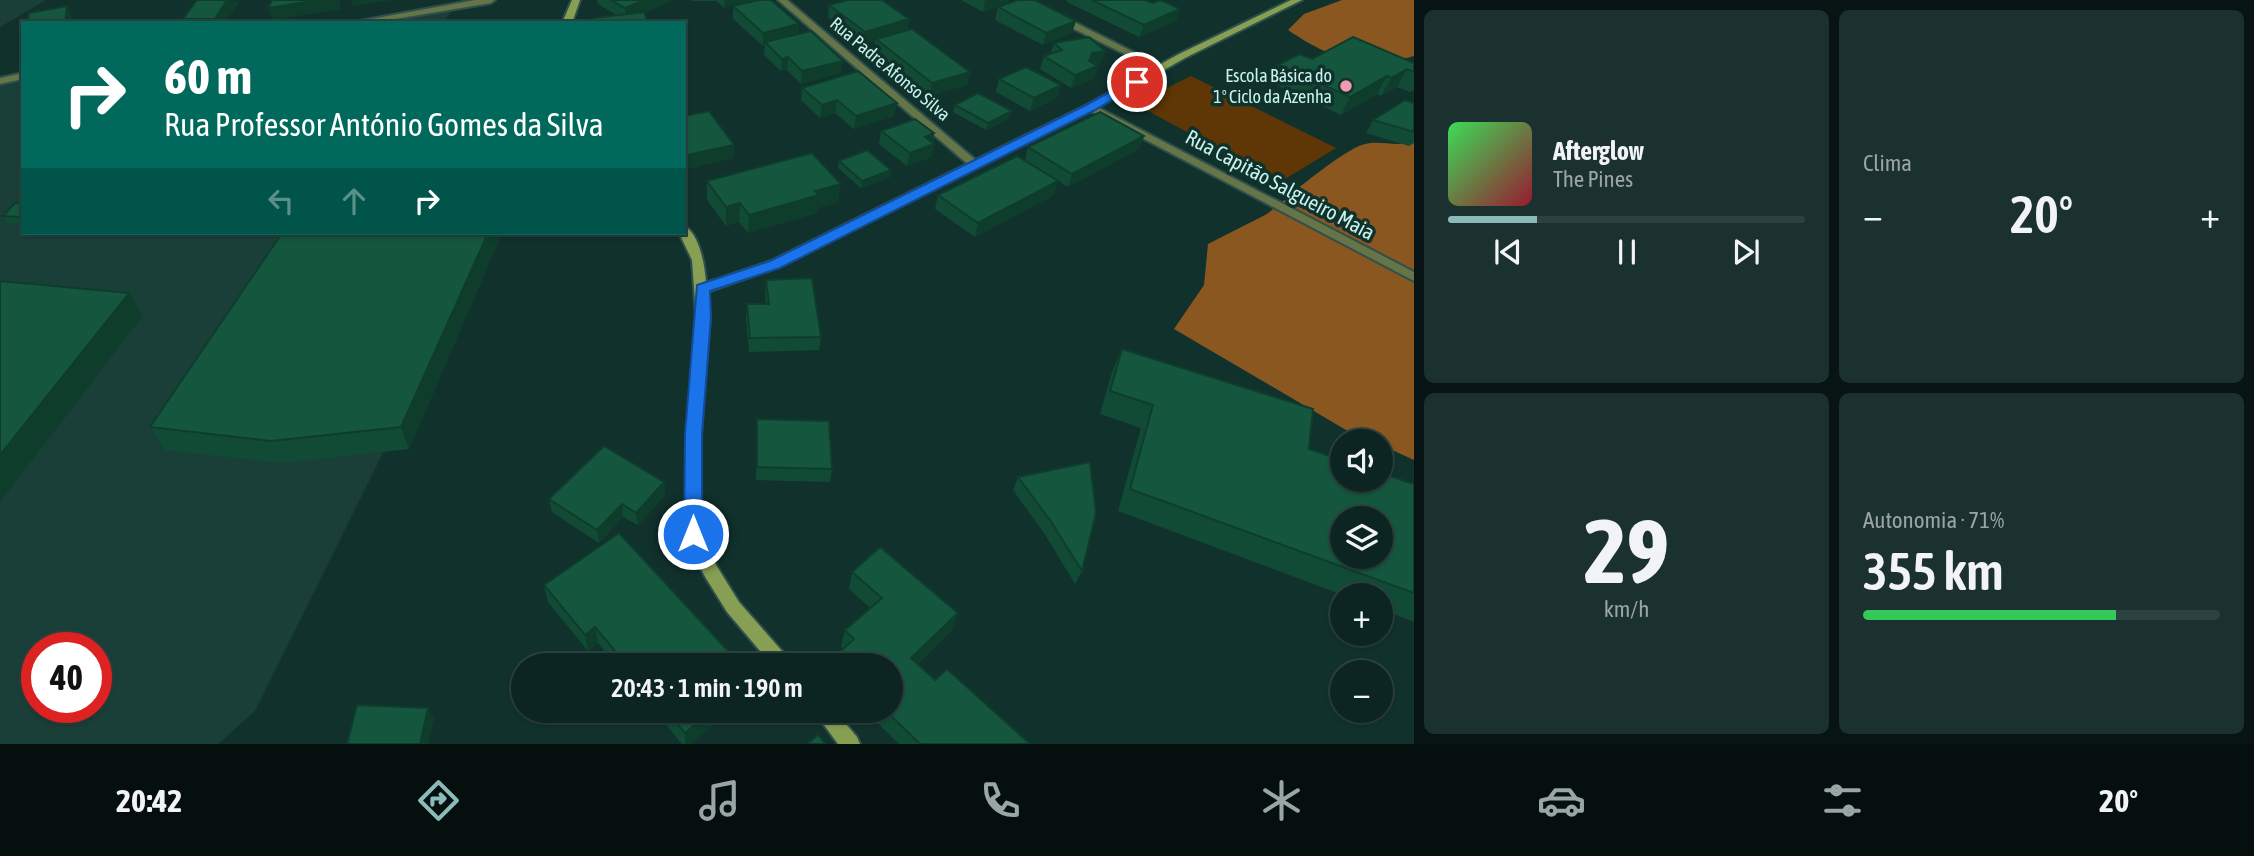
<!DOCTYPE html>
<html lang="pt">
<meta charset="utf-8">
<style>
:root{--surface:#0d2522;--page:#1b312f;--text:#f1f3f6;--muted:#9aa5a5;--line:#2d4240;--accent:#8bbbb9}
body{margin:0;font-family:"Asap Condensed",sans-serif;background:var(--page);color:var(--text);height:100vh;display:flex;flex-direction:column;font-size:26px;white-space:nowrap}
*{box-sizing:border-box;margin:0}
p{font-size:23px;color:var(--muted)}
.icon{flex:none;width:38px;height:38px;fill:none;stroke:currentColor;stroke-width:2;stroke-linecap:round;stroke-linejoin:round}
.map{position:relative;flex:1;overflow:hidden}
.side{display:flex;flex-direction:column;gap:10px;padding:10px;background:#071413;width:840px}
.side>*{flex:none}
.guide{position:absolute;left:21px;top:21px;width:665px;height:214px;border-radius:0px;box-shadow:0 2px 5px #0004,0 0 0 2px var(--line);background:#00695c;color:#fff;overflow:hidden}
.buttons{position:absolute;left:1330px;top:429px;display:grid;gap:14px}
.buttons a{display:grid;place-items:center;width:63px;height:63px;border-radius:50%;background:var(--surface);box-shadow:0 2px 5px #0004,0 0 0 2px var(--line);font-size:35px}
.speed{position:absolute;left:21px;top:632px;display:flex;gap:14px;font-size:35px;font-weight:700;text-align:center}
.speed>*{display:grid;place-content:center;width:91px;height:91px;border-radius:50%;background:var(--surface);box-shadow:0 2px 5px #0004,0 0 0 2px var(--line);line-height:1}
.speed .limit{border:10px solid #d22;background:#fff;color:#111}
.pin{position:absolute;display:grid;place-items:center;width:60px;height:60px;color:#fff;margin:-30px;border:4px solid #fff;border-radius:50%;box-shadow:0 2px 7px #0007}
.me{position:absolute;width:77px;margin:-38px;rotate:0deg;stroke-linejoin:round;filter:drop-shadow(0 0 5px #0008)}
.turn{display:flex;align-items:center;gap:24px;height:147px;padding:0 28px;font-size:32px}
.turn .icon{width:91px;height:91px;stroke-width:2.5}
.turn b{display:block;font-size:49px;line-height:60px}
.lanes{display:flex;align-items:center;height:66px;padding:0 28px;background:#0003;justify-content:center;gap:35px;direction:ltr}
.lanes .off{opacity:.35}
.big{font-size:52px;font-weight:600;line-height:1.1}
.side .tile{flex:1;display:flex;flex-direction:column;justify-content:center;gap:10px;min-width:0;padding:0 24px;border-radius:10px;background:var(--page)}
.side .dial{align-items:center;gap:0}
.dial b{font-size:91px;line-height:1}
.song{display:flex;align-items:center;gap:21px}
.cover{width:84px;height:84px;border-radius:10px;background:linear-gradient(135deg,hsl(130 70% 55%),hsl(350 70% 35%))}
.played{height:7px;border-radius:4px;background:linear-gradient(90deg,var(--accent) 25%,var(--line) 25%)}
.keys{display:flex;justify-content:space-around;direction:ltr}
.heat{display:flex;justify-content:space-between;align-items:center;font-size:38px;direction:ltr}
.charge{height:10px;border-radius:5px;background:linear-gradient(90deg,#34c759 71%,var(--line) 0)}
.side .tiles{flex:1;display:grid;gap:10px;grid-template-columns:repeat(2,1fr)}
.trip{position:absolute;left:511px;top:653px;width:392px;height:70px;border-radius:35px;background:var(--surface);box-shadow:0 2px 5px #0004,0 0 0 2px var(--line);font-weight:600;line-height:70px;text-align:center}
.tab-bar{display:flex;height:112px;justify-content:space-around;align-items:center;background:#050f0e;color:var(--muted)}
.tab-bar .icon{width:49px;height:49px}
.tab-bar .selected{color:var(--accent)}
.tab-bar b{font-size:32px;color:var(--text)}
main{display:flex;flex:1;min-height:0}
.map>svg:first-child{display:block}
.built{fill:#1a3f39;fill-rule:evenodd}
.green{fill:#5f3605}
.forest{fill:#8a5721}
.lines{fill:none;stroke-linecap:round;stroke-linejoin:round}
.street-casing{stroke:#2e504c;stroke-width:4}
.secondary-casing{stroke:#2e504c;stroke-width:4}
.street{fill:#667547;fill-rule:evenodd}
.secondary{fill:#879f53;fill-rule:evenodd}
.wall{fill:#124b35}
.shaded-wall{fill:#0f3d2b}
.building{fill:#15573e;stroke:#0f3d2b;stroke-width:2;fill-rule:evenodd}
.route{fill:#1a73e8;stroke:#114b97;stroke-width:2}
.poi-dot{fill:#f29aaf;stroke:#11312d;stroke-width:2.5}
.labels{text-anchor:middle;stroke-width:7;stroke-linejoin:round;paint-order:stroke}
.far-street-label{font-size:18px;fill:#c6f4ec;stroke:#11312d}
.far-poi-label{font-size:18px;fill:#c6f4ec;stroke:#11312d;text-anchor:end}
.street-label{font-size:21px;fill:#c6f4ec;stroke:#11312d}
</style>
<main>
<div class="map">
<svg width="1414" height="744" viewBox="0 0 1414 744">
<rect width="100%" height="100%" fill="#11312d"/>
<g class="built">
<path d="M0 0H46L0 27Z"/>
<path d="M459 3 442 23H340Z"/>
<path d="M23 76V233H492L255 711 218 744H0V80ZM37 648H96V707H37Z"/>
</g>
<path class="green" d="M1191 76 1336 148 1280 182 1135 104Z"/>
<g class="forest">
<path d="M1342 0H1414V56C1364 71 1329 58 1288 30L1304 14Z"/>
<path d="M1414 141V460L1381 445V441H1371L1346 430 1174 329 1204 285 1208 244 1267 214 1283 201 1295 195 1292 193C1306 182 1349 147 1365 144 1382 140 1397 148 1414 141Z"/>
</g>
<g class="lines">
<g class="street-casing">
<g id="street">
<path d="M475 0H495L491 3 371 23H349Z"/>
<path d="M778 0H787L978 162V166H970Z"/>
<path d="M1056 16H1062L1165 68 1157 70 1056 20Z"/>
<path d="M23 73V79L0 84V78Z"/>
<path d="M1091 104 1414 272V281L1087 109 1086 107Z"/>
</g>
</g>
<g class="secondary-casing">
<g id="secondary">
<path d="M572 0H580L572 23H562Z"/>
<path d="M1291 0H1302L1185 58 1095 109 779 267 707 292 710 317 701 434V534L716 565 739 602 789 659 792 665H772L727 612 704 575 685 534 687 434 696 317 692 260 679 233H684V226C700 234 705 267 706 283L771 261 1087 105 1179 54Z"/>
<path d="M813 710H834L857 737 860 744H838Z"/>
</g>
</g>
<use href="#street" class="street"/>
<use href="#secondary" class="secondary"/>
</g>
<g class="wall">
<path d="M597 0H671V1L644 13 648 23H594V18L618 16 598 4Z"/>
<path d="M691 0H756L724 8 716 1H692Z"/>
<path d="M961 0H1009V1L983 12Z"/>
<path d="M1067 0H1145L1153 3 1180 9 1176 21 1139 37 1067 2Z"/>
<path d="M239 1 225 23H185L183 19Z"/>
<path d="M829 5 909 19 907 31 970 72 967 85 929 96 874 52 875 41 863 44 828 17Z"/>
<path d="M733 6 799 34 841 73 801 84 787 70 781 71 764 55 765 45 763 46 733 19Z"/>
<path d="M998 7 1072 33 1043 45 995 20Z"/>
<path d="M1054 43 1101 63 1095 64 1098 66 1094 79 1071 88 1040 69 1044 56 1051 53Z"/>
<path d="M1312 59 1414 63V90L1410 92 1397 87 1381 96 1377 94 1341 115 1270 82 1278 65Z"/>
<path d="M999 79 1057 98 1030 111 996 92Z"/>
<path d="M802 88 894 116 854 129 835 113 820 118 801 100Z"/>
<path d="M1414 103V143L1409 146 1366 133 1373 120Z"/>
<path d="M955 105 1010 118 986 130 953 112Z"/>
<path d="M684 116 734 145 733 158 687 169 684 164Z"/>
<path d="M881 131 934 133 932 157 907 166 879 144Z"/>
<path d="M1144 136 1139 149 1068 187 1025 160 1028 147Z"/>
<path d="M839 161 891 170 890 177 861 188 838 168Z"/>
<path d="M707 181 838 202 818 208 817 213 748 233 739 222 726 226 707 200Z"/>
<path d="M1058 181 1054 195 975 237 935 209 938 195Z"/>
<path d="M23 203V224L7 223 3 216Z"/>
<path d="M282 233H502L409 449 282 463 165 450 150 427Z"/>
<path d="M766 280 821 337 819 350 749 352 746 318 747 304H766L765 293Z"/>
<path d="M1122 349 1309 449 1414 484V622L1381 609V595H1343L1118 511 1141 428 1100 414 1112 372Z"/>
<path d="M757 419 832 469 830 482 756 480Z"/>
<path d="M1090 462 1082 571 1075 584 1044 533 1013 490 1018 477Z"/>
<path d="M664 482 665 495 638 525 623 517 599 543 552 512 549 499Z"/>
<path d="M852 572 958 613 952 630 917 664 935 680 1030 744H899L865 710H891V665H831L832 659 843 649 841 647 845 630 870 608 849 589Z"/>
<path d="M544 585 741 665H616L598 643 588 651 548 602Z"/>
<path d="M654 710H730L690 744H682Z"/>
</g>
<g class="shaded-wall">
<path d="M227 0 239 1 225 23H217L215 19Z"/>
<path d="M319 0H339L341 9 273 20 268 8Z"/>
<path d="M351 0H394L353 6Z"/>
<path d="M645 0H671V1L626 20 625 8Z"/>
<path d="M725 0H756L724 8Z"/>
<path d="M985 0H1009V1L983 12Z"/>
<path d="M67 6 73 19V23H65Z"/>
<path d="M1180 9 1176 21 1139 37 1144 25Z"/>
<path d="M909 19 907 31 863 44 865 32Z"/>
<path d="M1076 21 1072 33 1043 45 1046 33Z"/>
<path d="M799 24V36L765 42V45L763 46V33Z"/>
<path d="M1105 51 1101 63 1088 65 1098 66 1094 79 1071 88 1075 75 1092 53Z"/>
<path d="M788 57 787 70 781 71 782 59Z"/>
<path d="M843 61 841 73 801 84 802 71Z"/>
<path d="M1407 69 1397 87 1381 96 1391 78Z"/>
<path d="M970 72 967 85 929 96 932 83Z"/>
<path d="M1387 76 1377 94 1341 115 1350 97Z"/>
<path d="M1061 85 1057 98 1030 111 1034 98Z"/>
<path d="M837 100 835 113 820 118 822 105Z"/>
<path d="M897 103 894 116 854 129 856 116Z"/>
<path d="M1012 111 1010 118 986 130 988 123Z"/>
<path d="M934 133 932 144H934L932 157 907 166 910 153 925 137Z"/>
<path d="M1144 136 1139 149 1068 187 1072 174Z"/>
<path d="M734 145 733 158 687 169V155Z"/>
<path d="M891 170 890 177 861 188 862 181Z"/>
<path d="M1058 181 1054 195 975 237 978 223Z"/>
<path d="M841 184 838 202 818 208 817 213 748 233 749 215 815 191Z"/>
<path d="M740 203 739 222 726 226V207Z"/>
<path d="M488 233H502L409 449 401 427Z"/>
<path d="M129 293 143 316 0 502V455Z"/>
<path d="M664 482 665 495 638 525 636 513Z"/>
<path d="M622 504 623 517 599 543 597 530Z"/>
<path d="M958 613 952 630 905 674 911 658Z"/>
<path d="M595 627 598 643 588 651 585 635Z"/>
<path d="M428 708 434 719 428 744H420Z"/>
<path d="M712 710H730L690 744H685V733Z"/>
</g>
<g class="building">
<path d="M197 0H227L215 19H183Z"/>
<path d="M272 0H319L268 8Z"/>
<path d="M611 0H645L625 8Z"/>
<path d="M759 0H771L799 24 763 33 733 6Z"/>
<path d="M848 0H882L909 19 865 32 829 5Z"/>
<path d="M1018 0H1035L1076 21 1046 33 998 7Z"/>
<path d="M1092 0H1145L1153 3 1161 0 1180 9 1144 25Z"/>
<path d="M67 6 65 23H27L29 13Z"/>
<path d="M644 12 648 23H595L594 18Z"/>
<path d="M912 29 970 72 932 83 876 39Z"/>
<path d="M811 31 843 61 802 71 788 57 782 59 765 42Z"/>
<path d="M1089 37 1105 51 1092 53 1089 61 1098 66 1075 75 1044 56 1062 50 1054 43Z"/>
<path d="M1353 37 1414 63V72L1407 69 1391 78 1387 76 1350 97 1278 65 1299 54 1312 59Z"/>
<path d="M1026 67 1061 85 1034 98 999 79Z"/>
<path d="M858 71 897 103 856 116 837 100 822 105 802 88Z"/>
<path d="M978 93 1012 111 988 123 955 105Z"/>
<path d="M1405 100 1414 103V132L1373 120Z"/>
<path d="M709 111 734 145 687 155 684 152V116Z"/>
<path d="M1100 112 1144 136 1072 174 1028 147Z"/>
<path d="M915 119 934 133 925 137 934 144 910 153 881 131Z"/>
<path d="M867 150 891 170 862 181 839 161Z"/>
<path d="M812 153 841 184 815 191 819 195 749 215 740 203 726 207 707 181Z"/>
<path d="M1017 156 1058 181 978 223 938 195Z"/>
<path d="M15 203H23V216L21 217 3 216Z"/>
<path d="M282 233H488L401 427 271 441 150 427Z"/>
<path d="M812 278 821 337 750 338 747 304H769L766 280Z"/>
<path d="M0 281 129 293 0 455Z"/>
<path d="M1122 349 1313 409 1309 449 1342 460V480H1381V473L1414 484V593L1130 489 1153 405 1110 391ZM1342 518H1381V556H1342Z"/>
<path d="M757 419 829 421 832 469 757 467Z"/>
<path d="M604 446 664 482 636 513 622 504 597 530 549 499Z"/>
<path d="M1090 462 1096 513 1082 571 1050 520 1018 477Z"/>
<path d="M619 533 741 665H627L595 627 585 635 544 585Z"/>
<path d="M880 547 958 613 911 658 935 680 947 669 1030 744H920L885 710H891V665H838L832 659 854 639 845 630 882 598 852 572Z"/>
<path d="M357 705 428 708 420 744H347Z"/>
<path d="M666 710H712L685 733Z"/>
<path d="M818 735 826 744H807Z"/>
</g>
<path class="route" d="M1133 79 1142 82 1095 110 780 268 710 291 711 317 702 434V534L700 540 693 542 687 540 684 534 685 434 697 285 770 261 1086 105Z"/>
<circle class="poi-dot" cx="1346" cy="86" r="7"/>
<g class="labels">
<g class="far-street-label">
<text transform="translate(890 69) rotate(40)" y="6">Rua Padre Afonso Silva</text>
</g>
<g class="far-poi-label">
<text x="1332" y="82">Escola Básica do<tspan x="1332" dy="21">1º Ciclo da Azenha</tspan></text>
</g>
<g class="street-label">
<text transform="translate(1280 185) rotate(28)" y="7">Rua Capitão Salgueiro Maia</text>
</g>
</g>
</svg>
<div class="buttons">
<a><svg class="icon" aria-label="sound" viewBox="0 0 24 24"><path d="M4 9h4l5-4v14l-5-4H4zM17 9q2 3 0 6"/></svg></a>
<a><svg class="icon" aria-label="layers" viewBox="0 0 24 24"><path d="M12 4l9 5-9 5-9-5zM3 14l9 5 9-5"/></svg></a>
<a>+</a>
<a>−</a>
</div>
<div class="speed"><div class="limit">40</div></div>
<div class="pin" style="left:1137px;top:82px;background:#d93025"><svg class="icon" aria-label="arrive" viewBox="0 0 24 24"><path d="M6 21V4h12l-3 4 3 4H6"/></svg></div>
<svg class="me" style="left:693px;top:534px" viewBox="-20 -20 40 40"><circle r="17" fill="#1a73e8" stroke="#fff" stroke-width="3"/><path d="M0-11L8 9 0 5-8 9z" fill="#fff"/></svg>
<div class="trip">20:43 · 1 min · 190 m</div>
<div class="guide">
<div class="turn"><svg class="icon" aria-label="right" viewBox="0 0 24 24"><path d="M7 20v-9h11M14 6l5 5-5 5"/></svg><div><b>60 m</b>Rua Professor António Gomes da Silva</div></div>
<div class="lanes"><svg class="icon off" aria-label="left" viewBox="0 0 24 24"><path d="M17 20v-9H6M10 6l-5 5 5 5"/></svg><svg class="icon off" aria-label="ahead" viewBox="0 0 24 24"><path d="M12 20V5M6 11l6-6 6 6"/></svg><svg class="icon" aria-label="right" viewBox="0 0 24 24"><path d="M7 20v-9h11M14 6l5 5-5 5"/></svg></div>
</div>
</div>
<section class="side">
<div class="tiles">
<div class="tile">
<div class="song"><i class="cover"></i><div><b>Afterglow</b><p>The Pines</p></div></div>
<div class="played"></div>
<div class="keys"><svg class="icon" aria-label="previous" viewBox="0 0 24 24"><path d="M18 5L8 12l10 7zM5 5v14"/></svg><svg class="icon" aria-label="pause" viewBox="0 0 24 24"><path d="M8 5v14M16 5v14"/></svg><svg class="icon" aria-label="next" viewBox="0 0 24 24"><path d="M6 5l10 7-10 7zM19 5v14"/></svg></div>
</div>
<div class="tile"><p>Clima</p>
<div class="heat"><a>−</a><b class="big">20°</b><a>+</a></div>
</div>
<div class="tile dial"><b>29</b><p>km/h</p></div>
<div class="tile"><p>Autonomia · 71%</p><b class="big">355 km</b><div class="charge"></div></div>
</div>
</section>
</main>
<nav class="tab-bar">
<b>20:42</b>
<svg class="icon selected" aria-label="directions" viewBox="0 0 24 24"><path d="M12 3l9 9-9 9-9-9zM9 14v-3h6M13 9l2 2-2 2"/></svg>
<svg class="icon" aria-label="music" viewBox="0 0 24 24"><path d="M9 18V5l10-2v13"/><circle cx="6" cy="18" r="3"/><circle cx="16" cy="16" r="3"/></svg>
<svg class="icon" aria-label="phone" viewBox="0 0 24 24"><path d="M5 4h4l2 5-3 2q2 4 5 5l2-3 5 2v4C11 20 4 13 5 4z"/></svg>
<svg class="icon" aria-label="climate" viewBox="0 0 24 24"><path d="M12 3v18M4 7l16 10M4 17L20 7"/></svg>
<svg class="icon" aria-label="car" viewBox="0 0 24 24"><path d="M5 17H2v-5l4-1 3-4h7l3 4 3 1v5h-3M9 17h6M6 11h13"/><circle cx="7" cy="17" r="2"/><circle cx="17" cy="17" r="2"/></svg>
<svg class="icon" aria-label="filters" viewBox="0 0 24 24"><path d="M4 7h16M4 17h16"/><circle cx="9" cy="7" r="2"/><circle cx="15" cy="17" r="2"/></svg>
<b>20°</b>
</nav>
